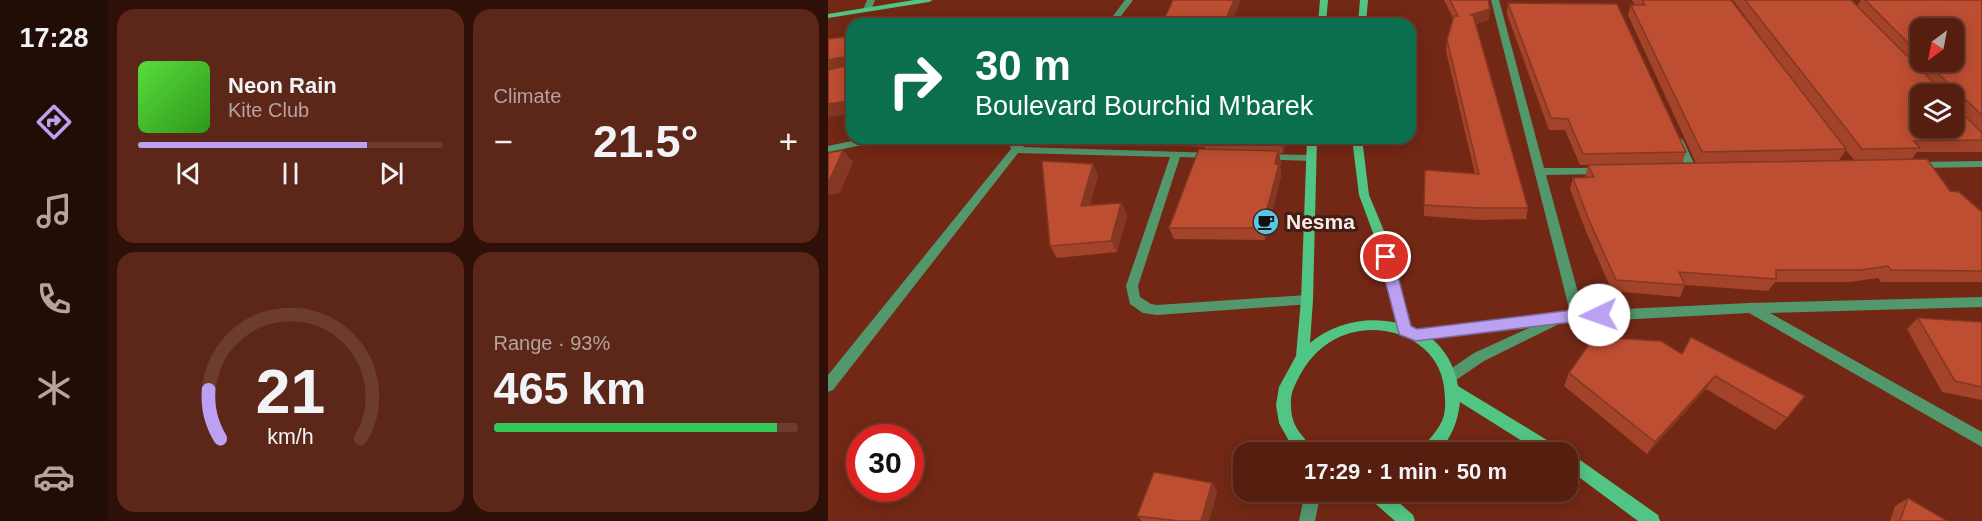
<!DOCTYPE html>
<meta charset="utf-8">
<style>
:root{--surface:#561e0f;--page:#5c2718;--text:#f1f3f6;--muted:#b6a29e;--line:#6c3c2f;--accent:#bca0f2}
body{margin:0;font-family:Helvetica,sans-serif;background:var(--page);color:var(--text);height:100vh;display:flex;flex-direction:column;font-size:22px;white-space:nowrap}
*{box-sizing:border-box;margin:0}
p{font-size:20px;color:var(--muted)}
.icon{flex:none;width:33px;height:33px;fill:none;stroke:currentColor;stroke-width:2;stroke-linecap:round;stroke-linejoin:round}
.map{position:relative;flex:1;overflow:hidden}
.details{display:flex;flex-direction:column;gap:9px;padding:9px;background:#2f1008;width:720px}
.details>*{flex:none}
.hud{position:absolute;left:18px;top:18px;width:570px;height:126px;border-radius:18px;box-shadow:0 3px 15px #0003,0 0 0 2px var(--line);background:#0b6e4f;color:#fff;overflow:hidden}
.needle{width:39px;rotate:212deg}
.fabs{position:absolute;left:1082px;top:18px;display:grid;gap:12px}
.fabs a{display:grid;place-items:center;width:54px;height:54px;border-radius:12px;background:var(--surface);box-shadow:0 3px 15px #0003,0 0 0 2px var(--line);font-size:30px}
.speed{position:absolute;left:18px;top:424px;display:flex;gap:12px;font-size:30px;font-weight:700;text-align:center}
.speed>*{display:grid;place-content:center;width:78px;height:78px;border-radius:50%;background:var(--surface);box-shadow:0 3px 15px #0003,0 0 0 2px var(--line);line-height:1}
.speed .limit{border:9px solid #d22;background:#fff;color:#111}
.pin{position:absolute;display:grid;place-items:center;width:51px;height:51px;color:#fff;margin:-26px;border:3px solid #fff;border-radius:50%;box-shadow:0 2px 6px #0007}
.me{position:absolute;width:66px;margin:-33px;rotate:267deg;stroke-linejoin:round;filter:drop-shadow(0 0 4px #0008)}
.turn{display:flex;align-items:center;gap:21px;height:126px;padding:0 30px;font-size:27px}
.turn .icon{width:78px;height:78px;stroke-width:2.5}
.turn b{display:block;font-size:42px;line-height:51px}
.big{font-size:45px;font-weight:600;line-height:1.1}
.details .widget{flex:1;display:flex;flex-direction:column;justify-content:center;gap:9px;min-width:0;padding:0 21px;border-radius:18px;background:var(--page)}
.details .dial{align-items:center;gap:0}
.dial svg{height:156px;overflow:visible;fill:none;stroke:var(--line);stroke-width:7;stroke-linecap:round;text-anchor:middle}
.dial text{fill:var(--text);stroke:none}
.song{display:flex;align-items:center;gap:18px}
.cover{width:72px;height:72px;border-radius:9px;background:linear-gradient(135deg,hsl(110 70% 55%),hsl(110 70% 35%))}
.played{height:6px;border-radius:3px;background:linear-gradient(90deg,var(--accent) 75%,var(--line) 75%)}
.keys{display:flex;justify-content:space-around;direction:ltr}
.heat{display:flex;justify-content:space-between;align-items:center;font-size:33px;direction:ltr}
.charge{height:9px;border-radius:4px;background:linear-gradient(90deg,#34c759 93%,var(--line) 0)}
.details .tiles{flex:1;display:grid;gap:9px;grid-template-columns:repeat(2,1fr)}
.trip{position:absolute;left:405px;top:442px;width:345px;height:60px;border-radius:18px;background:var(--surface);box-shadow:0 3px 15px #0003,0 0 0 2px var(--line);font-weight:600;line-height:60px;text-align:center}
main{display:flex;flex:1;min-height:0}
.menu{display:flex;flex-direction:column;width:108px;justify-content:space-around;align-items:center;background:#220c06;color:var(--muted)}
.menu .icon{width:42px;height:42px}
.menu .on{color:var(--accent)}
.menu b{font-size:27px;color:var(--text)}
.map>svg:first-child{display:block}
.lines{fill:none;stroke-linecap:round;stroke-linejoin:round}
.service{fill:#53976d;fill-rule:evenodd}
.minor{fill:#53976d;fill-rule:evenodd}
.tertiary{fill:#53976d;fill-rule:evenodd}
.secondary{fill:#51c583;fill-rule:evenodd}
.wall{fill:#a3432a;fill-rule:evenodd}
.shaded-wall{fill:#843722}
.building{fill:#bd4e31;stroke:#843722;stroke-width:1.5;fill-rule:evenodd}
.route{fill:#bca0f2;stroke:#7a689d;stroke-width:1.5}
.labels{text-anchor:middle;stroke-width:6;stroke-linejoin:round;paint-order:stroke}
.poi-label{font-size:21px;font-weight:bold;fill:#fdeae4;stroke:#411f16;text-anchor:start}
</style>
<main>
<nav class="menu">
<b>17:28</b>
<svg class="icon on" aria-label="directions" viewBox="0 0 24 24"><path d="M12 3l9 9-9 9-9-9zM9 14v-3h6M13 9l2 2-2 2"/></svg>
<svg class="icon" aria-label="music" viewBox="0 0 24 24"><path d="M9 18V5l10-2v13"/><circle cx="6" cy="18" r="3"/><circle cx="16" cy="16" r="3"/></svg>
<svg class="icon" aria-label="phone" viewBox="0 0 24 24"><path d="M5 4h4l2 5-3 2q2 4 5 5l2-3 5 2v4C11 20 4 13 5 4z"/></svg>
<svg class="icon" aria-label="climate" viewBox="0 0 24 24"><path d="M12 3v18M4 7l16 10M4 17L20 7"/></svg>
<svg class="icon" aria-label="car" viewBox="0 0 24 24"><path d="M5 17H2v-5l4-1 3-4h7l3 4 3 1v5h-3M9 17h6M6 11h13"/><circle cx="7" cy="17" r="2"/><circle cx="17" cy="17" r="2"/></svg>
</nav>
<section class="details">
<div class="tiles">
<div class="widget">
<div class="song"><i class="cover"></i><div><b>Neon Rain</b><p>Kite Club</p></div></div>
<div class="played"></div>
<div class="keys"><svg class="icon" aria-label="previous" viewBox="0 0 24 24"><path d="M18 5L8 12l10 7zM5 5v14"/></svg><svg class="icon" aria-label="pause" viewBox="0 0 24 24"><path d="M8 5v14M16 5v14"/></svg><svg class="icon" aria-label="next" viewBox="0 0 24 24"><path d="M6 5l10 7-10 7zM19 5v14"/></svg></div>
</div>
<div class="widget"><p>Climate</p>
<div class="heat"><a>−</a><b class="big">21.5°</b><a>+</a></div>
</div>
<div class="widget dial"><svg viewBox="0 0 100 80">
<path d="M14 69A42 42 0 1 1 86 69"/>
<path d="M14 69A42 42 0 0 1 8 44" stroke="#bca0f2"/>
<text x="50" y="56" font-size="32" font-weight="700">21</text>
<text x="50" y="72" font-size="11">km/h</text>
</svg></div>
<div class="widget"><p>Range · 93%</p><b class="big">465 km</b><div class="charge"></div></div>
</div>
</section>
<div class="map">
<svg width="1154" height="521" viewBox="0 0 1154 521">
<rect width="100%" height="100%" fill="#722814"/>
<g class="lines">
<path class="service" d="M39 0H47L43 10 39 12 35 10Z"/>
<g class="minor">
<path d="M297 0H305L287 24H279Z"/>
<path d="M663 0H671L716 168H775L780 171 775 174 718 175 755 311 921 303 1154 297V307L942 313 1154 432V447L921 313 733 323 656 361 628 380 623 382 618 380 616 376 618 372 646 353 703 327 588 340 583 339 581 335 583 331 742 312Z"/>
<path d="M850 137 855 140 869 170 868 172H860L859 170 845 140Z"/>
<path d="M38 138H59L54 141 0 152V146Z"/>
<path d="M179 138H189L190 140 192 138H202L195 147 389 153 390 155 389 157 385 158 352 157 310 286 312 297 323 304 329 305 479 295 483 296 485 300 483 304 329 315 315 313 302 304 298 286 342 157 190 153 5 390 0 392V375L183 149Z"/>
<path d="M435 154 482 155 487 158 482 161 431 159 430 157Z"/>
<path d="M1154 161V167L1089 168 1084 165 1089 162Z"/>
</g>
<path class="tertiary" d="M477 492H493L487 521H471Z"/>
<g class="secondary">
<path d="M86 0H105L101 2 0 18V14Z"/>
<path d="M492 0H500L498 24H490Z"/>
<path d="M532 0H540L538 24H530Z"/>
<path d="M479 138H489L485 300 482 343C506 323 539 316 569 323L547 238 531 195 524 138H534L541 195 559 238 583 327C609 336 626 360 630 386L732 448 735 453H713L632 402C630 422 623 438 610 453H592C599 439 612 431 616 415 618 405 617 397 616 387 610 335 544 315 502 342 489 350 479 362 472 375 467 385 462 393 463 405 463 431 477 434 486 453L467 452 451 423 448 405 451 387 468 356 473 300Z"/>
<path d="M739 453H740L745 455 830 515 832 521H810L740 469Z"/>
<path d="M539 492H559L585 515 587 521H567L541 498Z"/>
</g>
</g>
<g class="wall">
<path d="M616 0H660L661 20 648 24 700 208 698 219 650 220 596 216 597 170 647 174 618 51 619 40 625 18Z"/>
<path d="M804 0H903L985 107 905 0H1023L1029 6 1033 0H1154V152H1089L1084 159 1122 191 1154 212V282H1053L1050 278 1022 282H947L940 291 857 285 852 297 784 291 757 229 742 189 745 178H757L760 165H752L737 130H721L679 14 680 3 858 152 854 163H868L800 15 803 5H807ZM1092 28 1125 62H1092ZM1018 150 1026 160H1011Z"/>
<path d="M288 138H460L455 153H451L453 163 452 166 453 176 437 240 346 239 341 228 378 149 377 147 290 143Z"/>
<path d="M270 175 262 205 293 203 299 215 289 252 229 258 222 246Z"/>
<path d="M1090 318 1154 322V400L1114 392 1079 329Z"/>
<path d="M853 354 959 418 947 430 878 389 819 454 736 386 741 373Z"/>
<path d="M384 483 389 492 381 521H314L309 516Z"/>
<path d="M1080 498 1119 521H1062L1067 506Z"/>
</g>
<g class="shaded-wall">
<path d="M406 0H413L403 24H396Z"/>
<path d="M662 9 661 20 641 26 642 15Z"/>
<path d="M15 57 24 68 0 73V60Z"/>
<path d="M24 90V114L0 117V104Z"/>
<path d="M454 138H460L455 153 453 141Z"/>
<path d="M15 150 25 162 12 193 0 195V181Z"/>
<path d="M450 151 453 163 452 166 453 176 437 240 434 228 447 164Z"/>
<path d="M265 164 270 175 259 218 253 206Z"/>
<path d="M293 203 299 215 289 252 283 241Z"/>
<path d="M887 376 878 389 819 454 827 442Z"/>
<path d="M384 483 389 492 381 521H373Z"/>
</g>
<g class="building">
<path d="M345 0H406L396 24H334Z"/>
<path d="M622 0H660L662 9 642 15H645L700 208H651L596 205 597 170 651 174 619 40 626 16H630Z"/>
<path d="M814 0H903L1018 149 874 152 803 5H817Z"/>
<path d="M917 0H1023L1108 85 1120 83 1098 62H1125V28H1092V55L1037 0H1154V115L1138 100 1132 99V111L1154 133V140L1086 141 1092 148 1034 149ZM1092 94H1125V128H1092Z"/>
<path d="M680 3 789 4 858 152 755 154 740 119 723 118Z"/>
<path d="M24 36V90L20 101 0 104V70L17 66 18 59 15 57 0 60V39Z"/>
<path d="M375 138H454L453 141 375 139Z"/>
<path d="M371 149 450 151 447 164H451L434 228H341Z"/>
<path d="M15 150 1 181H0V153Z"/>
<path d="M1099 159 1122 191 1131 192 1154 212V271L1063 270 1060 266 1032 270H948V279L851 272 857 285 788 280 760 218 745 178 766 177 760 165Z"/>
<path d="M214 161 265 164 253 206 293 203 283 241 222 246Z"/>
<path d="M1090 318 1154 322V387L1127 381Z"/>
<path d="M766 337 833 341 854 354 863 337 977 396 959 418 887 376 827 442 741 373Z"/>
<path d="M326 472 384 483 373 521H351L309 516Z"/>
<path d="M1080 498 1119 521H1072Z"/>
</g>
<path class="route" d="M558 252 565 257 583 326 589 329 736 311 771 309 776 311 778 315 776 319 771 321 736 323 588 341 572 335 570 330 551 257Z"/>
<defs>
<g id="cafe-disc" transform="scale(1.35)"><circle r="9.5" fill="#58c9e3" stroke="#411f16"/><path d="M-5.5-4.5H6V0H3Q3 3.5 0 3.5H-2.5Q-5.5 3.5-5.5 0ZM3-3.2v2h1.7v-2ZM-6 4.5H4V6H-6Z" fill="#111"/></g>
</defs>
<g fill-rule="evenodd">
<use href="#cafe-disc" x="438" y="222"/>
</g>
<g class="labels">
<g class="poi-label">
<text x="458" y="229">Nesma</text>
</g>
</g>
</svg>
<div class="fabs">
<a><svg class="needle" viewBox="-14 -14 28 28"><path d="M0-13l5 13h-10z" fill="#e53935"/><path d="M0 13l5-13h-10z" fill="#b6a29e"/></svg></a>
<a><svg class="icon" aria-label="layers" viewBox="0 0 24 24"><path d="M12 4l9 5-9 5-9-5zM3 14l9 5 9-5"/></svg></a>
</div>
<div class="speed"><div class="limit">30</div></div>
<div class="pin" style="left:558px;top:257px;background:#d93025"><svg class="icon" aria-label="arrive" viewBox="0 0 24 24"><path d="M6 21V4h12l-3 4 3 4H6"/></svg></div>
<svg class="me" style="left:771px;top:315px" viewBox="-20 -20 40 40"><circle r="19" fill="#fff"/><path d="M0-13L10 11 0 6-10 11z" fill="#bca0f2"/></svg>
<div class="trip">17:29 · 1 min · 50 m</div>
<div class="hud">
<div class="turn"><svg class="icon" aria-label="right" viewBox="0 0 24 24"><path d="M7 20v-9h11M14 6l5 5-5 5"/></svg><div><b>30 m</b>Boulevard Bourchid M'barek</div></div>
</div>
</div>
</main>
